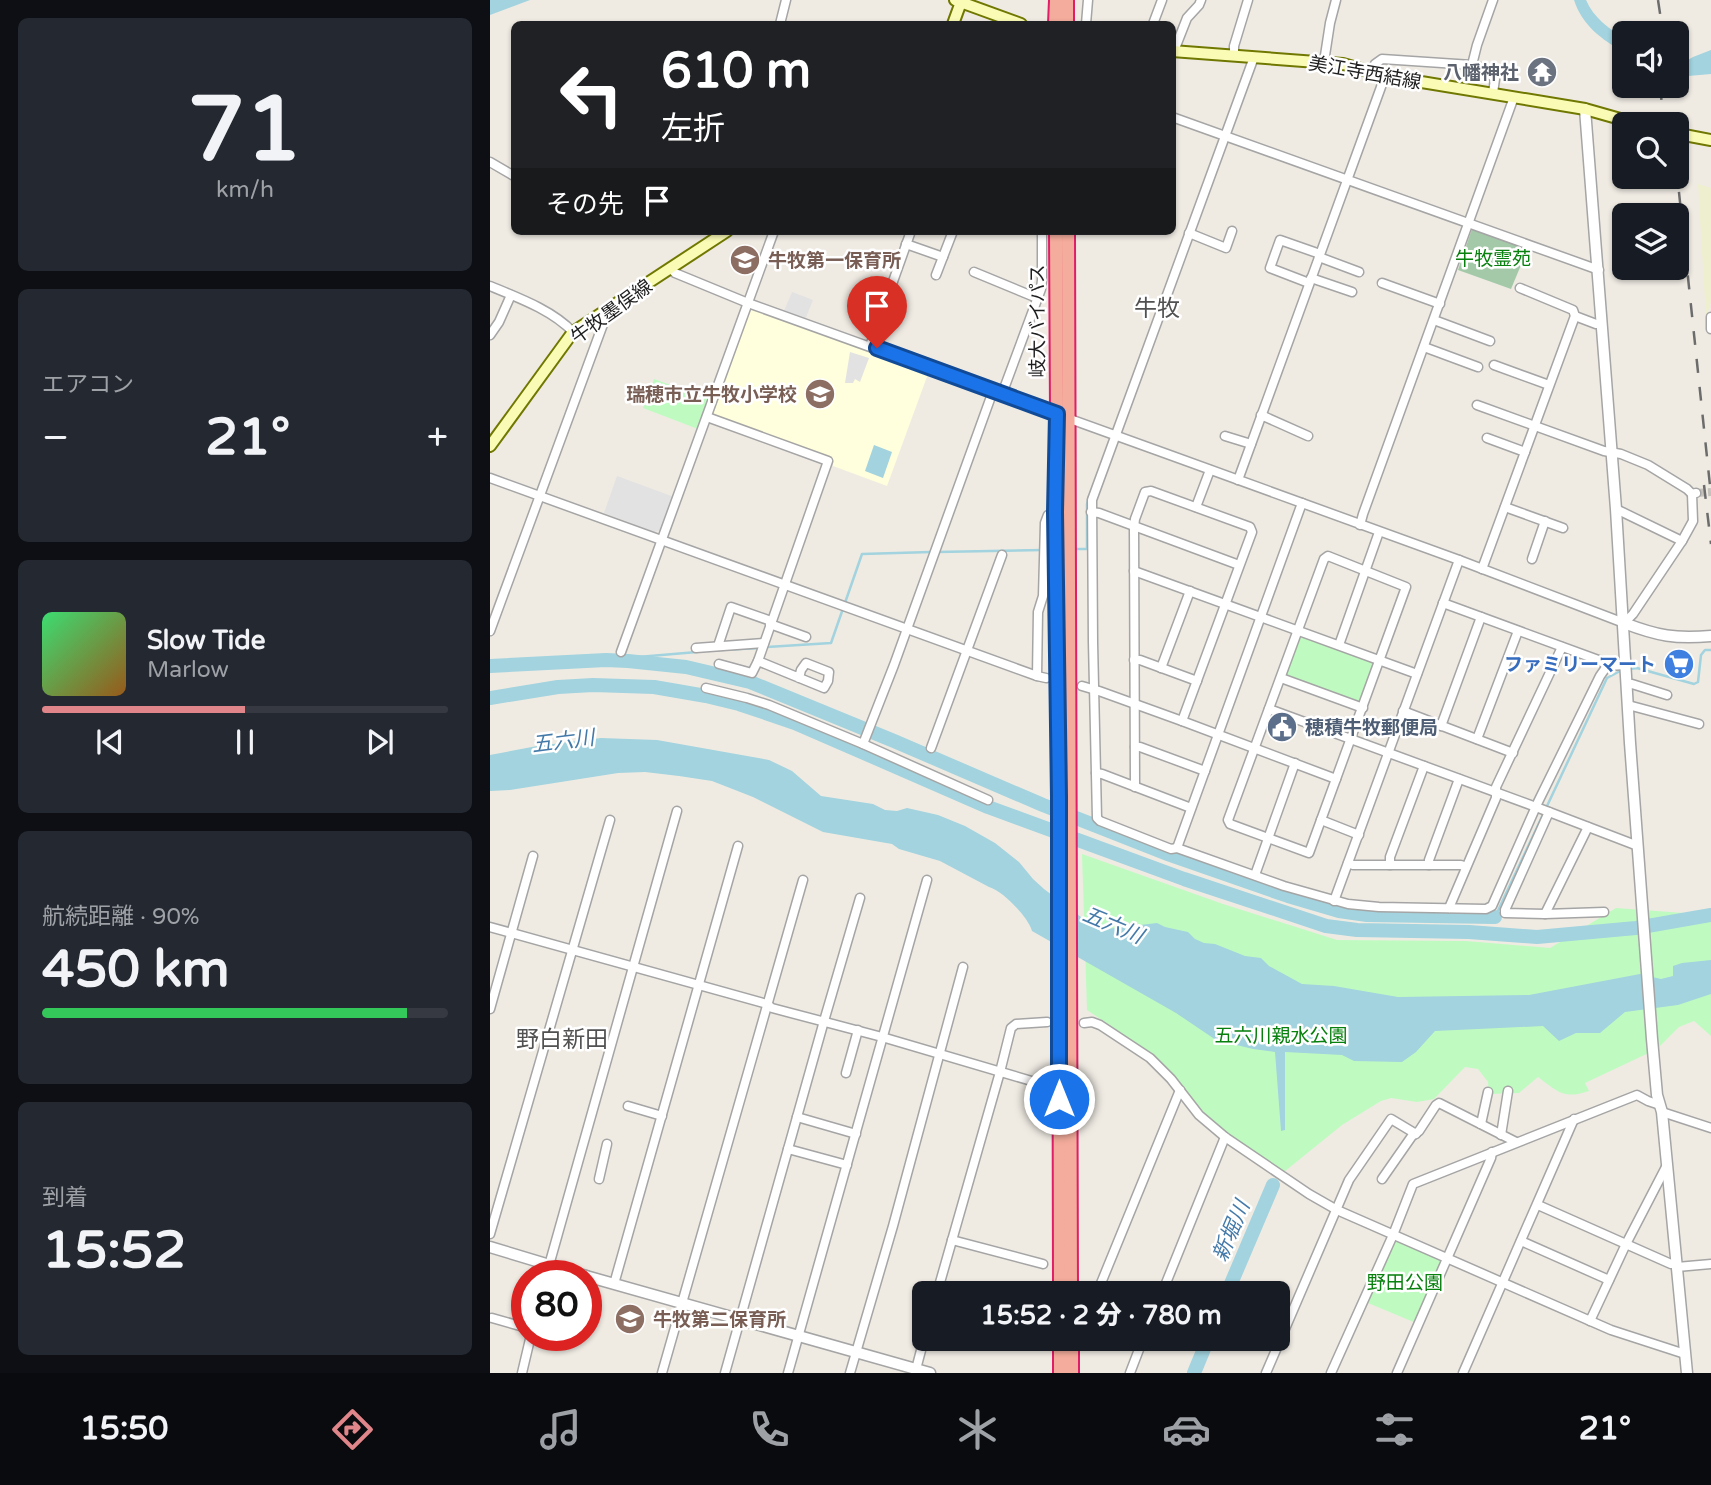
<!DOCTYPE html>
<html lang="ja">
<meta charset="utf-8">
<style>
:root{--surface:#171b24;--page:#242831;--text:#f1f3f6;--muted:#9ea1a6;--line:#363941;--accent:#e0868a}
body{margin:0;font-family:"Varela Round","Noto Sans JP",sans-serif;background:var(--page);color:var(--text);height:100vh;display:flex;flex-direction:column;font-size:26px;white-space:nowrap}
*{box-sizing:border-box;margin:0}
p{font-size:23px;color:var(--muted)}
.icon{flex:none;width:38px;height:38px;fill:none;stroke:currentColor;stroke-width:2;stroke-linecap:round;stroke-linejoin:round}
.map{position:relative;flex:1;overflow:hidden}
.drawer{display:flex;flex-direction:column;gap:18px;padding:18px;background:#0d0f14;width:490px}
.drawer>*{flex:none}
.guide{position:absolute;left:21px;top:21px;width:665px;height:214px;border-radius:10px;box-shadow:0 2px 5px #0004;background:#202124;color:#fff;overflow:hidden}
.controls{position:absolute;left:1122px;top:21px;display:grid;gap:14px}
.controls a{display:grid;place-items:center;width:77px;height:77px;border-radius:10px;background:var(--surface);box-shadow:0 2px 5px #0004;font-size:35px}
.speed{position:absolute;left:21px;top:1260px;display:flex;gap:14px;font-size:35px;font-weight:700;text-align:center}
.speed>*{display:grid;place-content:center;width:91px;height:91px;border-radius:50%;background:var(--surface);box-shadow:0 2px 5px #0004;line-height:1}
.speed .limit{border:10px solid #d22;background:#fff;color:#111}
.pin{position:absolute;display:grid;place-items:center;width:60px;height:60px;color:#fff;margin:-72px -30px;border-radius:50% 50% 50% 0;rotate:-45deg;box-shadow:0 0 7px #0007}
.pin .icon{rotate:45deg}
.me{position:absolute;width:77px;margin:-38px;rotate:0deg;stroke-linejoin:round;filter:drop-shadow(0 0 5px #0008)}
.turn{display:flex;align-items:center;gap:24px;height:147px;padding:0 35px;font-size:32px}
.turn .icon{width:91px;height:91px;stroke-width:2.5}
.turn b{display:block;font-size:49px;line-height:60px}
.then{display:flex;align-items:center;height:66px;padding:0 35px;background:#0003;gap:14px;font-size:26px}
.big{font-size:52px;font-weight:800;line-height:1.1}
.drawer .card{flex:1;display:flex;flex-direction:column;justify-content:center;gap:10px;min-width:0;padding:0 24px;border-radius:10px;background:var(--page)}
.drawer .dial{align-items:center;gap:0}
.dial b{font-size:91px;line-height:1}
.song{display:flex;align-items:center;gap:21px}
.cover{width:84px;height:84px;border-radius:10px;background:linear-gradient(135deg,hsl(140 70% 55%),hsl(30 70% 35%))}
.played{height:7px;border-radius:4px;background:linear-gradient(90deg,var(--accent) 50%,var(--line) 50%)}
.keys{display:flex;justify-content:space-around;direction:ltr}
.heat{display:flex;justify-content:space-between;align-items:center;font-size:38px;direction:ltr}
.charge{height:10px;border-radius:5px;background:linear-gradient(90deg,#34c759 90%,var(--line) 0)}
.trip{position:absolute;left:422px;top:1281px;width:378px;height:70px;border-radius:10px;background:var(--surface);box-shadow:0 2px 5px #0004;font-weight:800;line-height:70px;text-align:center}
.tabs{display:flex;height:112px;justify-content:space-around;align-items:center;background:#090b0e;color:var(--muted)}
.tabs .icon{width:49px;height:49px}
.tabs .selected{color:var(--accent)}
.tabs b{font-size:32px;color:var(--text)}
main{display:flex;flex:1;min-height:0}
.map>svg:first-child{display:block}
.education{fill:#fffedd}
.farmland{fill:#eeefce}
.cemetery{fill:#a4c9a8}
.park{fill:#bffbc1}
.parking{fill:#e2e2e2}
.water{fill:#a2d3de}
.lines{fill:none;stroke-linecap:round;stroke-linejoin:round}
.stream{stroke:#a2d3de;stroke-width:2.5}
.river{stroke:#a2d3de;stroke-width:14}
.minor-tunnel{stroke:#c5c2bc;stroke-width:8;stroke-dasharray:8 4;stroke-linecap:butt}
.minor-casing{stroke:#a5a5a5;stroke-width:11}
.tertiary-casing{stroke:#a5a5a5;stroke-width:13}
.secondary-casing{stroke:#707801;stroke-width:14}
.trunk-casing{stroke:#df1e67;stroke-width:16}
.minor{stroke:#fff;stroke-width:8}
.tertiary{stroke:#fff;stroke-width:10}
.secondary{stroke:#fafbb5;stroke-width:10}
.trunk{stroke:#f4ac9c;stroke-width:12}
.rail{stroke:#6c6c6c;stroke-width:2.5;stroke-dasharray:14 14;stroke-linecap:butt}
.route-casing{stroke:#114b97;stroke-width:18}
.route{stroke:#1a73e8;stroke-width:12}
.labels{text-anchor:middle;stroke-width:5;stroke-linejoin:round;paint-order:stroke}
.street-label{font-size:19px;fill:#1e1e1e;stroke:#fff}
.worship-label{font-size:19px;font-weight:bold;fill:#5b616d;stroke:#fff;text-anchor:end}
.park-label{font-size:19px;fill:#08800e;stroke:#fff}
.education-label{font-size:19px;font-weight:bold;fill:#785e54;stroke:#fff;text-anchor:start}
.shop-label{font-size:19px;font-weight:bold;fill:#366cbe;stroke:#fff;text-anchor:end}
.service-label{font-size:19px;font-weight:bold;fill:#4e5e75;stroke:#fff;text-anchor:start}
.water-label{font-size:21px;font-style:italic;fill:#447aa9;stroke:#fff}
.quarter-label{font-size:23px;fill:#515151;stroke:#fff}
</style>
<main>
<section class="drawer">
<div class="card dial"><b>71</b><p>km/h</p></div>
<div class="card"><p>エアコン</p>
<div class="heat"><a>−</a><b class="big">21°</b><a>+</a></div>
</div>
<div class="card">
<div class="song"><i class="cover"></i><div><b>Slow Tide</b><p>Marlow</p></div></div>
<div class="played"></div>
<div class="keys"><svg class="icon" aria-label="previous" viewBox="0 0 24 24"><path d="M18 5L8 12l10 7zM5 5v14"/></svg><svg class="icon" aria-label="pause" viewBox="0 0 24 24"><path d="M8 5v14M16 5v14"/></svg><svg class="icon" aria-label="next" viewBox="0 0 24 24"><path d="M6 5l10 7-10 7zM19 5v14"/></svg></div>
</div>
<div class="card"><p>航続距離 · 90%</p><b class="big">450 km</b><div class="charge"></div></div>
<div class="card"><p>到着</p><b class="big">15:52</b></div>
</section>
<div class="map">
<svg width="1221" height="1373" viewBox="0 0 1221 1373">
<rect width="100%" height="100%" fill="#efebe3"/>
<path class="education" d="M261 309 438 374 397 486 343 466V458L223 414Z"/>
<path class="farmland" d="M1208 184 1221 188V302L1216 317Z"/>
<path class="cemetery" d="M983 226 1039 246 1021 289 968 270Z"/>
<g class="park">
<path d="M164 379 219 399 208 429 153 408Z"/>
<path d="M813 636 884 661V664L870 702 866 703 797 678 795 674 810 637Z"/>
<path d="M592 854 733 904 847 940 976 941 1060 948 1126 908 1221 915V1036L1204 1021 1189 1027 1167 1049 1095 1083 1099 1091C1073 1100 1067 1091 1048 1077L1029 1093 999 1094 998 1082 988 1069 975 1067 944 1099 927 1102 901 1098 891 1101 852 1125 794 1172 727 1128 686 1078 661 1053 597 1010Z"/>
<path d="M905 1241 952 1261 926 1323 878 1303Z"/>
</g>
<g class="parking">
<path d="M302 292 323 300 315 320 294 311Z"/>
<path d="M360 352 379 358 370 382 365 379 363 383H355Z"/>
<path d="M127 476 184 497 171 530 164 532 114 513Z"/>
</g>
<g class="water">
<path d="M0 0H40L0 15Z"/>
<path d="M1084 0H1096C1104 18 1118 28 1134 38V52C1112 40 1092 25 1084 0Z"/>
<path d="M1221 50V74L1187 77V60L1191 64 1203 57Z"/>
<path d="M384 445 402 452 393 478 375 471Z"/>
<path d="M111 738 167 740 279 760 302 771 331 796 383 804 395 810 407 811 417 808 448 815 475 826 505 843 529 862 543 879 554 889 608 930 667 923 675 927 698 932 705 939 714 943 725 944 755 956 771 958 779 966 812 984 844 986 908 997 1039 995 1150 974 1171 979 1183 976V966L1192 963 1221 960V994L1188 1005 1135 1012 1110 1033H1086L1069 1041 1053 1026 945 1031 926 1052 912 1062 864 1061 852 1055 795 1052V1130L791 1131 785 1052 763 1049 726 1040 686 1013 542 931C538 917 513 891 499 887L450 861 409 849 402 844 333 832 263 797 222 781 189 776 155 772 128 773 20 790 0 791V755L47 746Z"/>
</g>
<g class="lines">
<g class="stream">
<path d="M584 549H597V504L599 496"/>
<path d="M447 552 553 550"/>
<path d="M277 647 341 643 372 554 441 552"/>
<path d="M231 650 270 648"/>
<path d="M148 662V657L207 652"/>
<path d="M1139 669 1147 668 1204 684 1208 682 1211 655 1215 650H1221"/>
<path d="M1005 917 1117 678 1132 670"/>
</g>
<g class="river">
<path d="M0 666 116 660 138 661 196 667 260 682 404 741 553 805 680 855 798 896 849 911 877 915 1005 917"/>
<path d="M0 698 68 687 103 685 164 687 216 696 249 704 305 723 498 807 694 879 836 926 867 930 979 932 1047 937 1146 928 1221 915"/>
<path d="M737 1293 783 1185"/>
<path d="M704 1373 718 1339"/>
</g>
<path class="minor-tunnel" d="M1206 493 1221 492"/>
<g class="minor-casing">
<g id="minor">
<path d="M1003 0 987 45 982 65 994 68 1005 79 1003 93"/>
<path d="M290 24 296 0"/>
<path d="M596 24 598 0"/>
<path d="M663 24 672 0"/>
<path d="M684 51 697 18 709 5 711 0"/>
<path d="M744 55V46L758 0"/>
<path d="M764 57 602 500 603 642 607 818 610 821 681 849 687 848 794 886 858 904 889 907 996 909 1002 906 1048 802 1110 676 1117 666"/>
<path d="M834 62 840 23 846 0"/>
<path d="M882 72 885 64 892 59 982 65"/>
<path d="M682 117 1109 270"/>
<path d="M0 162 24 176"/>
<path d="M699 233 736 248 742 231"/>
<path d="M416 244 453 257"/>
<path d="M829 257 869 272"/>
<path d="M181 269 185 273 258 303 677 454 969 560 1134 623 1143 614 1192 541 1203 521 1202 494 1206 493"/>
<path d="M484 272 547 298"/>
<path d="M446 275 463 231"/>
<path d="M821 278 862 292"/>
<path d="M819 283 780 268 790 240 830 254"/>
<path d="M892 283 950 304"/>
<path d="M0 286C29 298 62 310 83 332"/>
<path d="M1030 288 1083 310 1085 316 1106 324H1112"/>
<path d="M1221 317V329"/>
<path d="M944 320 1000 341"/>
<path d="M0 335 9 322 21 295"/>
<path d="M380 346 421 231"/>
<path d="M934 347 988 367"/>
<path d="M1004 365 1059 385"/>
<path d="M512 394 551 289 552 280V231"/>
<path d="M987 405 1114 451 1131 454 1158 465 1197 489 1202 494"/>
<path d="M771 415 818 436"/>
<path d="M217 417 338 461 268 661"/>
<path d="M735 436 761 444"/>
<path d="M997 438 1035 452"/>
<path d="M0 478 547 676 556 678"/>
<path d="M748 480 895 76"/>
<path d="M706 507 720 470"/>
<path d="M1015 507 1073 528"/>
<path d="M1126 509 1192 541"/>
<path d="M601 512 609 513 749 565"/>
<path d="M870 525 873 514 1024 97"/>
<path d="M838 556 916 587 819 853 740 824 738 820 834 559Z"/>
<path d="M1042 559 1055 521"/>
<path d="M992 569 1085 316"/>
<path d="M644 571 927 674"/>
<path d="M953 603 1111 661 1117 666 1136 665"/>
<path d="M280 624 316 637"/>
<path d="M0 631 119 308"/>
<path d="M849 645 889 532"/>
<path d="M228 646 241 607 281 621"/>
<path d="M206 648 274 643"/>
<path d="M131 652 284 231"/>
<path d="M644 660H650L707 681"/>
<path d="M229 664 262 673 268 661 334 688 338 681 339 672 316 663 311 670 309 678"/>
<path d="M671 668 700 591"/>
<path d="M547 676 548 612 553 596 555 523 558 515 565 512"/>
<path d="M791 678 873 708"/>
<path d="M1137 685 1142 684 1177 695"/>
<path d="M592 686 609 691 692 721 846 779"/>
<path d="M216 688 257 698 279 705 373 744 498 800"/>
<path d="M1138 705 1209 724"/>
<path d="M779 709 1046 807 1148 846"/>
<path d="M913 711 1023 753"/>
<path d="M951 726 991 617"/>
<path d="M987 739 1028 631"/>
<path d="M373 744 404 665 503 391"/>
<path d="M645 747H650L715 771"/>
<path d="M441 748 512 555"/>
<path d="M606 773 612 774 701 808"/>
<path d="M645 787 644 527 645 519 655 492 661 491 760 527 762 532 692 721"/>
<path d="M1059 812 1015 910V913L1055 914 1098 827"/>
<path d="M831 820 869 835"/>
<path d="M687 848 812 503"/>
<path d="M858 863 863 865H971L976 867"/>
<path d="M900 865V857L934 766"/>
<path d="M939 865V860L969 779"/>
<path d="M765 875 805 763"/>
<path d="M844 901 969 560"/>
<path d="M959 908 1006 798V787L1072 647"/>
<path d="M1055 914 1114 912"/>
<path d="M0 927 277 1004 282 1008 392 1037 545 1082"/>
<path d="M0 1009 43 856"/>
<path d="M594 1023 602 1022 610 1025 660 1058 681 1079 709 1115 735 1137 819 1194 847 1210 1121 1330 1195 1354"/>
<path d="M356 1073 368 1030"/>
<path d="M138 1106 172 1116"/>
<path d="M1172 1112 1221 1128"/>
<path d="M307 1117 366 1134"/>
<path d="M991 1124 998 1092"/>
<path d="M1011 1135 1018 1091"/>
<path d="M298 1149 357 1165"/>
<path d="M109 1179 117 1144"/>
<path d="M892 1179 922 1136 929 1131 946 1105 949 1103 1026 1142"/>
<path d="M1048 1205 1181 1264H1186"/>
<path d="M0 1234 120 820"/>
<path d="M462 1240 553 1264"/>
<path d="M1031 1241 1119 1280"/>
<path d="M1187 1267 1221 1264"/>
<path d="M56 1276 187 811"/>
<path d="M124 1284 248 846"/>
<path d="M447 1293 510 1072 521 1028 526 1024 557 1022"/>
<path d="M607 1293 690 1090"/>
<path d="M672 1293 735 1137"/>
<path d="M2 1318 37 1328"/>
<path d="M1100 1321 1136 1244 1177 1165"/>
<path d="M32 1373 41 1335"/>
<path d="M172 1373 313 880"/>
<path d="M235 1373 334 1021 370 898"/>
<path d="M298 1373 437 880"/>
<path d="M360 1373 403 1226 473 967"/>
<path d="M425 1373 434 1339"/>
<path d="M640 1373 653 1339"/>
<path d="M776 1373 859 1180 901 1119 926 1134"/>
<path d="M841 1373 903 1235 923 1184 1147 1095 1158 1101 1170 1105"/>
<path d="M907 1373 1001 1158 1002 1152"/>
<path d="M973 1373 1084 1119"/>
</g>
</g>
<g class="tertiary-casing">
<g id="tertiary">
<path d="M1095 109 1126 509 1140 743 1162 1039 1167 1095 1172 1112 1197 1373"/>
<path d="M1134 623C1168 636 1185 639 1221 636"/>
<path d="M0 1247 96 1276"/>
<path d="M96 1276 440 1373"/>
</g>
</g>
<g class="secondary-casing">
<g id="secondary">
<path d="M465 0 531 24"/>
<path d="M463 24 471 2"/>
<path d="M682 51 853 64 895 76 1095 109 1148 124"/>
<path d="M1189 134 1221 140"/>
<path d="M0 446 83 332 237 231"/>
</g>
</g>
<g class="trunk-casing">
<g id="trunk">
<path d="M577 0V24"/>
<path d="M565 24 566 0"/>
<path d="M566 231 567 414 565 512 569 797 570 1293"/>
<path d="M578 231 581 1293"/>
<path d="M570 1339V1373"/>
<path d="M582 1339V1373"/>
</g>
</g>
<use href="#minor" class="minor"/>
<use href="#tertiary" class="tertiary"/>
<use href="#secondary" class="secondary"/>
<use href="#trunk" class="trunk"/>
<g class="rail">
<path d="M1168 0 1173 33"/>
<path d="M1170 86 1174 124"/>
<path d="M1186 164 1221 495"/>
<path d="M1214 485 1221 544"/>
</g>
</g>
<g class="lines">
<g class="route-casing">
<path id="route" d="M387 348 567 414 565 512 569 797V1099"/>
</g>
<use href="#route" class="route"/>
</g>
<defs>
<g id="temple-disc" transform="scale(1.575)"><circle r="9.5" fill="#6b7280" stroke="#fff"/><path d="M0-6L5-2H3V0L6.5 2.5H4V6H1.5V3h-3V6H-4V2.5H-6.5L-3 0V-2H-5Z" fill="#fff"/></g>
<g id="school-disc" transform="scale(1.575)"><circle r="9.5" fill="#8d6e63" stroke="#fff"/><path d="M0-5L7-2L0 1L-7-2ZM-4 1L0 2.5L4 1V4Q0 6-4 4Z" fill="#fff"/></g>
<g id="supermarket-disc" transform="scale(1.575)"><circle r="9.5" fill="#3f7fe0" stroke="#fff"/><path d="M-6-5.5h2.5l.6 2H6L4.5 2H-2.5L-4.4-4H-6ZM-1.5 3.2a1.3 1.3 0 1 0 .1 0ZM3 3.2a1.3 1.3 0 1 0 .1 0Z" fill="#fff"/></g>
<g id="civic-disc" transform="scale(1.575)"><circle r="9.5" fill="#5c6f8a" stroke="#fff"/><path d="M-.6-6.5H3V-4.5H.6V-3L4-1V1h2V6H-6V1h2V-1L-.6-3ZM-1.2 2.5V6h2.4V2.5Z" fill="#fff"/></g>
</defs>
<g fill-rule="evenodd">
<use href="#temple-disc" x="1052" y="72"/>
<use href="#school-disc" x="255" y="260"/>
<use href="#school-disc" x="330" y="394"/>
<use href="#supermarket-disc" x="1189" y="664"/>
<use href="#civic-disc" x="792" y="727"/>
<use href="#school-disc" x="140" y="1319"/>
</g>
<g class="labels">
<g class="street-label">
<text transform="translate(875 72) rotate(10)" y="7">美江寺西結線</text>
<text transform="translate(121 311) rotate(-36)" y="7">牛牧墨俣線</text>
<text transform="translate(547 321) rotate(-90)" y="7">岐大バイパス</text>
</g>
<g class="worship-label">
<text x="1029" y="79">八幡神社</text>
</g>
<g class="park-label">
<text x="1003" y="265">牛牧霊苑</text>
<text x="791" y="1042">五六川親水公園</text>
<text x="915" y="1289">野田公園</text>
</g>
<g class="education-label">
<text x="278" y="267">牛牧第一保育所</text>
<text x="307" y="401" text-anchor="end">瑞穂市立牛牧小学校</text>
<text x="163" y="1326">牛牧第二保育所</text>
</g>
<g class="shop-label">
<text x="1166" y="671">ファミリーマート</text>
</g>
<g class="service-label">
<text x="815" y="734">穂積牛牧郵便局</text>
</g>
<g class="water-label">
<text transform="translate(73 741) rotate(-7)" y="7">五六川</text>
<text transform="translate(623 925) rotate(23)" y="7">五六川</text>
<text transform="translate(741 1231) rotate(-67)" y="7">新堀川</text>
</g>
<g class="quarter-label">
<text x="667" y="316">牛牧</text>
<text x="72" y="1047">野白新田</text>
</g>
</g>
</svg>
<div class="controls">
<a><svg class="icon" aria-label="sound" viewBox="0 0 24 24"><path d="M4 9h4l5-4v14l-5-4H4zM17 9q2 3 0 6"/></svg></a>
<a><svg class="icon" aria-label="search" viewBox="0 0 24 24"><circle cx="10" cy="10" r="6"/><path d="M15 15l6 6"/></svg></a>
<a><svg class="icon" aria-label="layers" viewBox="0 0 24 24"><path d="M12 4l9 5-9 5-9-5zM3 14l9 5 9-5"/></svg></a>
</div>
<div class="speed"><div class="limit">80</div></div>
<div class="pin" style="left:387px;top:348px;background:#d93025"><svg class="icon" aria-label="arrive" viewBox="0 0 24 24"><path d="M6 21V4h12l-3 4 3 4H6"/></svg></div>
<svg class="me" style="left:569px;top:1099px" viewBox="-20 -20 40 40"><circle r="17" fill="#1a73e8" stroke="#fff" stroke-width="3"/><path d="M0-11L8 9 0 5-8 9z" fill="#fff"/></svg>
<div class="trip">15:52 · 2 分 · 780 m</div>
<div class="guide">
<div class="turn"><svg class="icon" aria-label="left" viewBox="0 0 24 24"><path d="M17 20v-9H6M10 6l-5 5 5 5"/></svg><div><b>610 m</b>左折</div></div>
<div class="then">その先<svg class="icon" aria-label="arrive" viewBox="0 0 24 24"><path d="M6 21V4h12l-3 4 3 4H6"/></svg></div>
</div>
</div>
</main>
<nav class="tabs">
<b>15:50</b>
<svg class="icon selected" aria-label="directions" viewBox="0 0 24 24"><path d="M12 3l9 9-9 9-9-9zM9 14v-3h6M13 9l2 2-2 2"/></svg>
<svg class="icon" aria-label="music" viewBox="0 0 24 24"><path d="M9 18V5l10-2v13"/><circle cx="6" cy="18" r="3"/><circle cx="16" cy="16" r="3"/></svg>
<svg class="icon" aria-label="phone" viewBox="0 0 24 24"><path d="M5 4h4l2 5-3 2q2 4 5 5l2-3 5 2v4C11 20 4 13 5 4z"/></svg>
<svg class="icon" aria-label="climate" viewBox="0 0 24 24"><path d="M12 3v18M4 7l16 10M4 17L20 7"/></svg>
<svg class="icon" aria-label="car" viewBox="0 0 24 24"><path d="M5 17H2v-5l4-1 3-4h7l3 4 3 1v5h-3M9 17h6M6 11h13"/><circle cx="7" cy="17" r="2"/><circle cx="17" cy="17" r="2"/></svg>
<svg class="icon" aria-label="filters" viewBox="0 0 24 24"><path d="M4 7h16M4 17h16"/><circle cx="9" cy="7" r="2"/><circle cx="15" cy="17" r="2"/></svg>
<b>21°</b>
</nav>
